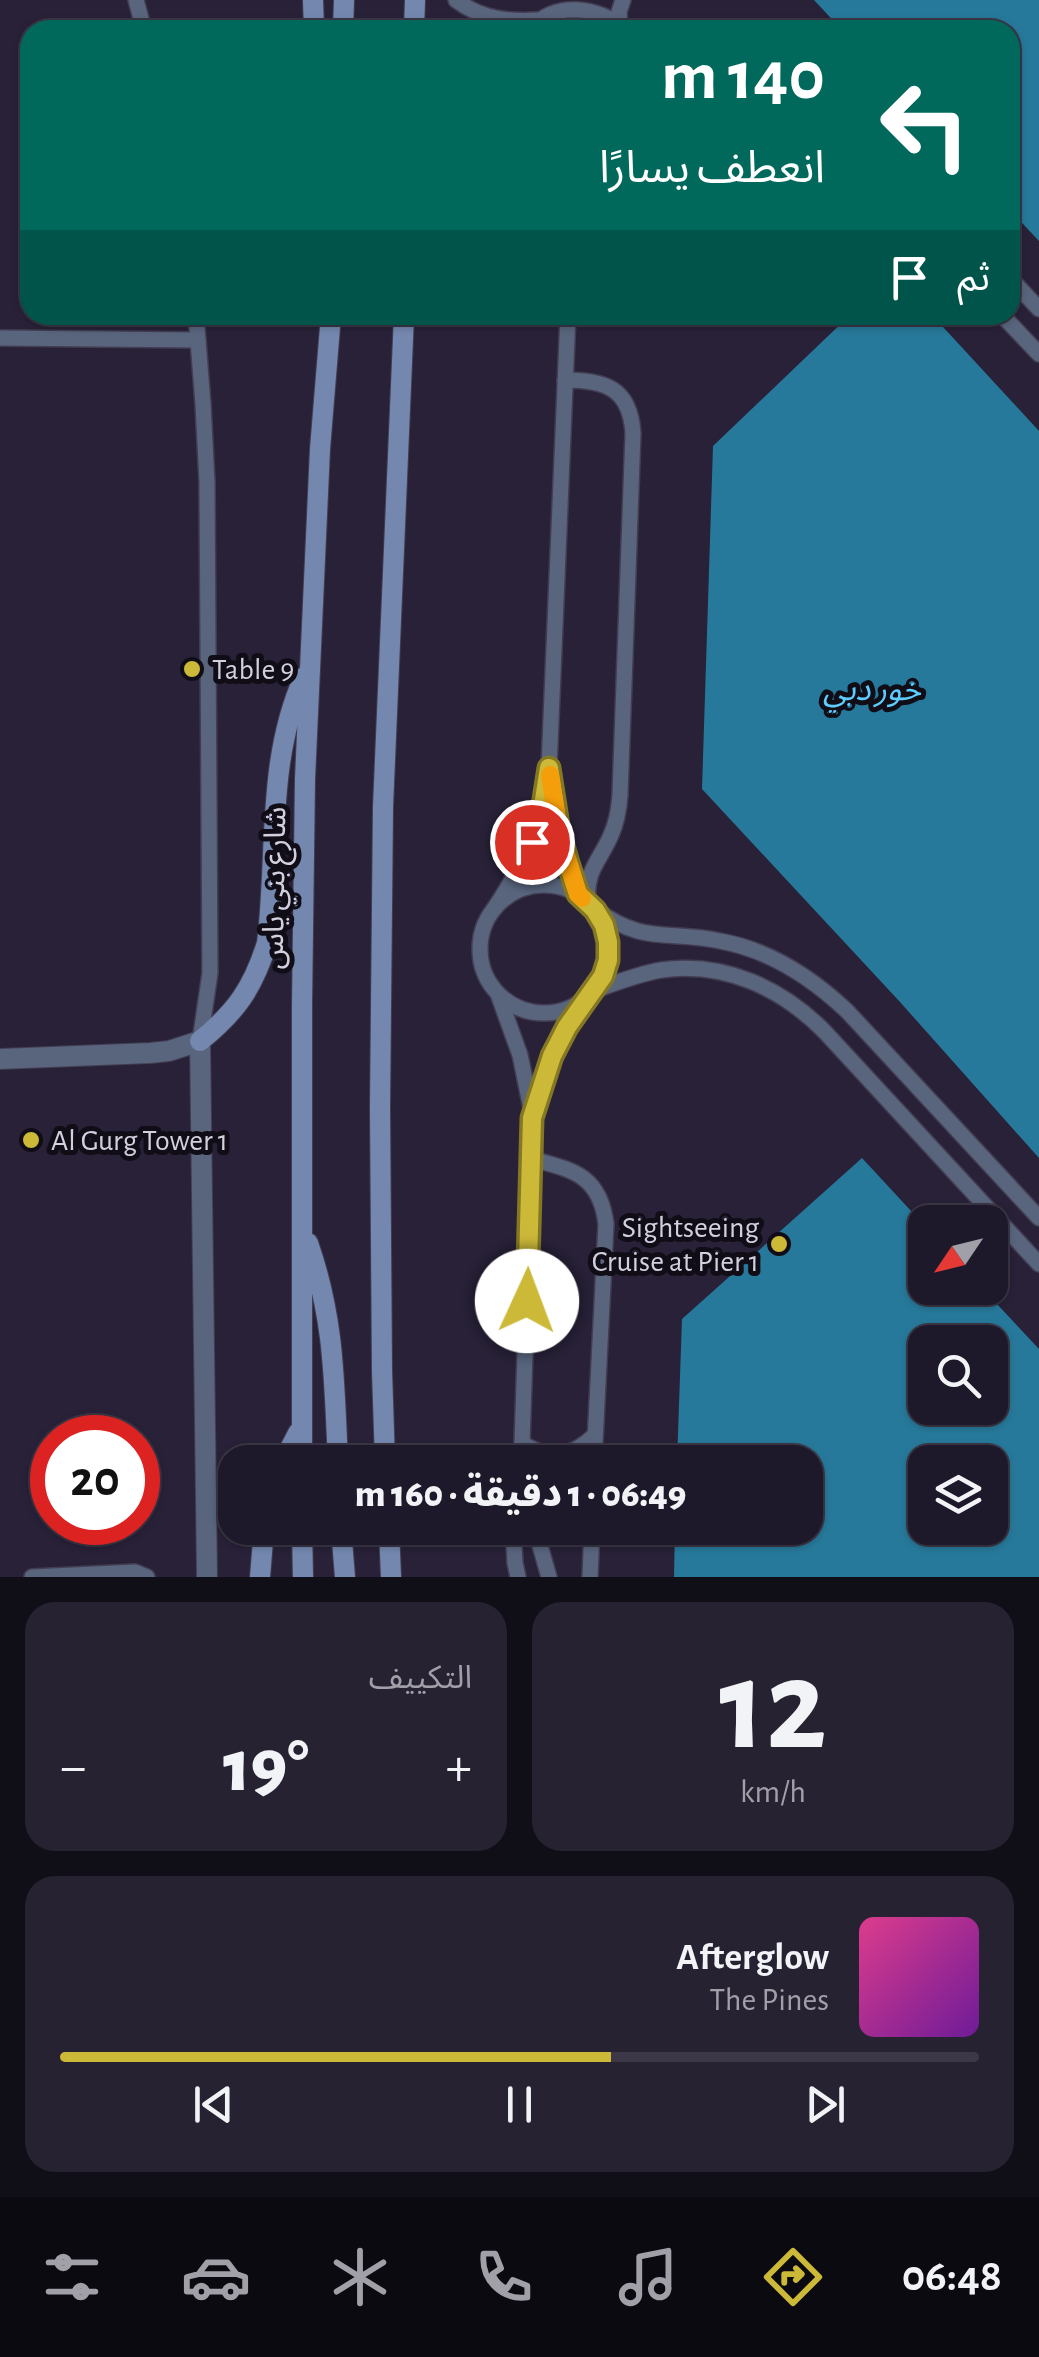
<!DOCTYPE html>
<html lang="ar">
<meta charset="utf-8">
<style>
:root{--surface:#1e192a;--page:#262232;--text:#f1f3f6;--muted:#a1a0a8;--line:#3c3847;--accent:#cdb938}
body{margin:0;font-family:"Alegreya Sans","Noto Sans Arabic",sans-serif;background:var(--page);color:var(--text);direction:rtl;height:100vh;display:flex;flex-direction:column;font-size:38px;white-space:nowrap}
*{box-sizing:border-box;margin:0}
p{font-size:32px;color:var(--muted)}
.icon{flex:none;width:55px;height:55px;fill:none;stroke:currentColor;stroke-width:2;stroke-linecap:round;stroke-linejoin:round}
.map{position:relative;height:1577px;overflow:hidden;direction:ltr}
.side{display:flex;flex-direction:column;gap:25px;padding:25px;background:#100e17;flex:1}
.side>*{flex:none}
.guide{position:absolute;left:20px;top:20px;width:1000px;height:305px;border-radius:30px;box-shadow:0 2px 8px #0004,0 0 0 2px var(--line);direction:rtl;background:#00695c;color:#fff;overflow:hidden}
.needle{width:65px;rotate:235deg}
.fabs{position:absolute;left:908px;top:1205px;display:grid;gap:20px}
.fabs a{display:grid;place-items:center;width:100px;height:100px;border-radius:20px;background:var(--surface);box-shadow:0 2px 8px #0004,0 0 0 2px var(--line);font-size:50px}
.speed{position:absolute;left:30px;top:1415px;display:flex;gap:20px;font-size:50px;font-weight:700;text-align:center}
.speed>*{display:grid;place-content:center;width:130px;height:130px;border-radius:50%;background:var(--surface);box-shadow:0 2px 8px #0004,0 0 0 2px var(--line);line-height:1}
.speed .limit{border:15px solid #d22;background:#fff;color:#111}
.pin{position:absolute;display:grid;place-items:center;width:85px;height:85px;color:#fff;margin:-42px;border:5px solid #fff;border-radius:50%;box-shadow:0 2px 10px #0007}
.me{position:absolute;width:110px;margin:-55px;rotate:2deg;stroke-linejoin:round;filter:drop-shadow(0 0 8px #0008)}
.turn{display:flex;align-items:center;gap:35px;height:210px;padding:0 30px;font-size:45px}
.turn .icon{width:130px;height:130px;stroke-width:2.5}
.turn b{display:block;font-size:70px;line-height:85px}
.then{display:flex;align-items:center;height:95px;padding:0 30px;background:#0003;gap:20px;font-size:38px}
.big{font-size:75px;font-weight:800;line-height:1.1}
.side .tile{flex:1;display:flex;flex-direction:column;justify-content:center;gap:15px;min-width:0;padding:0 35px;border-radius:30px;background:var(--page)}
.side .dial{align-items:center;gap:0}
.dial b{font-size:130px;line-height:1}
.song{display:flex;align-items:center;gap:30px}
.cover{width:120px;height:120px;border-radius:15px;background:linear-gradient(135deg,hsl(330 70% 55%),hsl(280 70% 35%))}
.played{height:10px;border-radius:5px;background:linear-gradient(90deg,var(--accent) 60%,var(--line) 60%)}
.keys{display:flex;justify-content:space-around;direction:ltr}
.heat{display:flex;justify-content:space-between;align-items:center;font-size:55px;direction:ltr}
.side .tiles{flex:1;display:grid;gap:25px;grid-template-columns:1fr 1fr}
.tile:last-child{grid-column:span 2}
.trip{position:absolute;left:218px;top:1445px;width:605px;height:100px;border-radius:30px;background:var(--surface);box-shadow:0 2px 8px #0004,0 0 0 2px var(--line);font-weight:800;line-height:100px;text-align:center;direction:rtl}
.menu{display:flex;height:160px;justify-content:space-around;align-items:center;background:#0c0a11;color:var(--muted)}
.menu .icon{width:70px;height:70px}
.menu .on{color:var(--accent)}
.menu b{font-size:45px;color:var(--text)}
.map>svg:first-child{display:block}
.water{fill:#27799b;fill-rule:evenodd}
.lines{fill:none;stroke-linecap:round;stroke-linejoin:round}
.lane-casing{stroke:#433d53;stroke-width:18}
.street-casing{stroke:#433d53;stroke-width:22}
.secondary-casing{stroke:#433d53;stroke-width:22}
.lane{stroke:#58657d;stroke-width:15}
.street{stroke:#58657d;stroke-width:20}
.secondary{stroke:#7488af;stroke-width:20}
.route-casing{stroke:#857824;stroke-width:25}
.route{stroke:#cdb938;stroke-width:18}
.slow{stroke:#f59e0b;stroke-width:18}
.poi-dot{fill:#cdb938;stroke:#100d17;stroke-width:4}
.labels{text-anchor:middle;stroke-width:10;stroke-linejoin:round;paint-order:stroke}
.poi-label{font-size:30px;fill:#d2cfde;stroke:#100d17;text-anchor:start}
.street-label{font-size:30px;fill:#d2cfde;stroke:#100d17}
.water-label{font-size:32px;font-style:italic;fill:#5dcdff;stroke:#100d17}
</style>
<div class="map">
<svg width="1039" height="1577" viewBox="0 0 1039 1577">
<rect width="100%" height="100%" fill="#282138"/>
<g class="water">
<path d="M814 0H1039V241L1010 210V30H842Z"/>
<path d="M850 315H932L1039 431V1158L900 1002 702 789 713 446Z"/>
<path d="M862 1158 925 1226V1288H982L1039 1349V1577H674L675 1528H805V1462H677L682 1319ZM990 1342V1408H925V1342ZM990 1462V1528H925V1462Z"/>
</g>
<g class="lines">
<g class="lane-casing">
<g id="lane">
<path d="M136 0 144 30"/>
<path d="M456 0C481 19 508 22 538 20"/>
<path d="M620 25 619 12 623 0"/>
<path d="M530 30C553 0 600 6 625 30"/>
<path d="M1010 278 1039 309"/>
<path d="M196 315 203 404 207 482 210 973 200 1041"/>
<path d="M1002 315 1039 354"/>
<path d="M0 338 198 340"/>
<path d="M565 380C605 380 630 388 633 433L620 795C619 809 617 822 611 835 600 861 585 870 588 902"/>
<path d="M552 787 559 832 578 894"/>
<circle cx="544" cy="949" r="64"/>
<path d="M494 909C527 860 540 825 549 768L568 315"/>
<path d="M595 909C644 945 667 930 720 941 770 950 811 977 847 1011L1039 1218"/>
<path d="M593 991C615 983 638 974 661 970 724 961 782 988 825 1032L1039 1264"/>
<path d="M498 994 520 1055 533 1118 522 1443 528 1462"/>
<path d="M535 1110 552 1056 582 1004"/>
<path d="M532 1159C573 1170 600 1175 606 1224L594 1462"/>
<path d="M522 1443C550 1461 571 1458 595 1435"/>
<path d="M513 1528 515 1563 518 1577"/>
<path d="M535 1528 549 1577"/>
<path d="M32 1577 135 1572 147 1577"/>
<path d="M590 1577 592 1528"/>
</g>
</g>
<g class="street-casing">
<path id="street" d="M0 1059 150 1053 169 1051 200 1041 207 1577"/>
</g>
<g class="secondary-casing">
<g id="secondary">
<path d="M313 0 314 30"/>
<path d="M343 30 344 0"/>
<path d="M414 30 415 0"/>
<path d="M200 1041C236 1012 253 988 267 943 278 854 266 761 304 677"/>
<path d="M308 1243C335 1320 334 1383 338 1462"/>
<path d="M283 1462 298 1433"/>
<path d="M302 1462V1005L305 779 320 449 331 315"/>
<path d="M385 1462 382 1371 380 1108 383 807 404 315"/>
<path d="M302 1528 303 1577"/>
<path d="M341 1528 345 1577"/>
<path d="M389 1528 391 1577"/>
<path d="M260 1577 264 1528"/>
</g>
</g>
<use href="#lane" class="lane"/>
<use href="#street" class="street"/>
<use href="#secondary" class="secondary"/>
</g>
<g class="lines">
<g class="route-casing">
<path id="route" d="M527 1301 532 1118 552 1056 567 1027 603 976 608 960V942L604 925 595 910 578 894 568 863 559 832 549 768 543 806 532 842"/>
</g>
<use href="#route" class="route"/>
<path class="slow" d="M550 775 559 832 578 894 582 898"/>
</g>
<g class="poi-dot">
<circle cx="192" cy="669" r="10"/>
<circle cx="31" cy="1140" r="10"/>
<circle cx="779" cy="1244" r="10"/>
</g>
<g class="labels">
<g class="poi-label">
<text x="212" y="679">Table 9</text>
<text x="51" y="1150">Al Gurg Tower 1</text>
<text x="759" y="1237" text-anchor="end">Sightseeing<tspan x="759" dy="34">Cruise at Pier 1</tspan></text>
</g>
<g class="street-label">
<text transform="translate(274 888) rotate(-89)" y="10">شارع بني ياس</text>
</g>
<g class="water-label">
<text x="872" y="700">خور دبي</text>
</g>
</g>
</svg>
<div class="fabs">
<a><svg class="needle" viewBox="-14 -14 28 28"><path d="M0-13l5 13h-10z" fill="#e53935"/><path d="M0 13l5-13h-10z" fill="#a1a0a8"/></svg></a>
<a><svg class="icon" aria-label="search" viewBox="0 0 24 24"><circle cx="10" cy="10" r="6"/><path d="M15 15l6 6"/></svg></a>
<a><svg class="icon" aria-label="layers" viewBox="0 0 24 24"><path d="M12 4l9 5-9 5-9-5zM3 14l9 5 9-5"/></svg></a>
</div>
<div class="speed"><div class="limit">20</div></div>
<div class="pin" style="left:532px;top:842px;background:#d93025"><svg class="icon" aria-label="arrive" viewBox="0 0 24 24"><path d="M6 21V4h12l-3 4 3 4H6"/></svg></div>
<svg class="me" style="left:527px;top:1301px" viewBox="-20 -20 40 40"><circle r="19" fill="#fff"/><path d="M0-13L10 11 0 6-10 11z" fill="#cdb938"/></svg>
<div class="trip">06:49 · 1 دقيقة · 160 m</div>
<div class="guide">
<div class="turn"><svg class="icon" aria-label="left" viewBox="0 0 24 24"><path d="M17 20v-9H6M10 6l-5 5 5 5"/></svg><div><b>140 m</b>انعطف يسارًا</div></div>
<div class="then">ثم<svg class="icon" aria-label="arrive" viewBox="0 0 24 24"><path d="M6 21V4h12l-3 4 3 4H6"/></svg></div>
</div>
</div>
<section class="side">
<div class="tiles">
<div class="tile dial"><b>12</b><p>km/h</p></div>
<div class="tile"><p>التكييف</p>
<div class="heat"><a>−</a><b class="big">19°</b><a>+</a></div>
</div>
<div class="tile">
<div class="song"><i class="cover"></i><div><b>Afterglow</b><p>The Pines</p></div></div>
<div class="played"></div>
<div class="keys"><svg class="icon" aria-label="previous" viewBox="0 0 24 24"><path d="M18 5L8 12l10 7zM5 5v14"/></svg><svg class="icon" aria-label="pause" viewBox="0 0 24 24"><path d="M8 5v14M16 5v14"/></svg><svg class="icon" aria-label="next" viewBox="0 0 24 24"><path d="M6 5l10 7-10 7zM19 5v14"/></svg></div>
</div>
</div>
</section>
<nav class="menu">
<b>06:48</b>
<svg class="icon on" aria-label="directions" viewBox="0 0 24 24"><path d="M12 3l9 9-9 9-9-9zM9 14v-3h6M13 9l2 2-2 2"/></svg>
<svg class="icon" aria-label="music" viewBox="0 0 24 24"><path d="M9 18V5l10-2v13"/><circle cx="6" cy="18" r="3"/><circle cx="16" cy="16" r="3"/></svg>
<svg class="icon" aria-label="phone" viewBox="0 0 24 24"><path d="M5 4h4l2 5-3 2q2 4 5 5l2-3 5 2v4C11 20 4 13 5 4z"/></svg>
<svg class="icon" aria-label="climate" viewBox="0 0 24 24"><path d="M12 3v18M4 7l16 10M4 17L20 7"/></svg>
<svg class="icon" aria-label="car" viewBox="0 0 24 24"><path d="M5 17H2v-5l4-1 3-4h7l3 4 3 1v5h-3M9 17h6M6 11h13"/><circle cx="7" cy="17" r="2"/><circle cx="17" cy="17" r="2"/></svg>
<svg class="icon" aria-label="filters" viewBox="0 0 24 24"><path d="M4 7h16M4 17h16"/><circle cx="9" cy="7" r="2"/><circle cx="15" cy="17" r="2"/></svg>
</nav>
